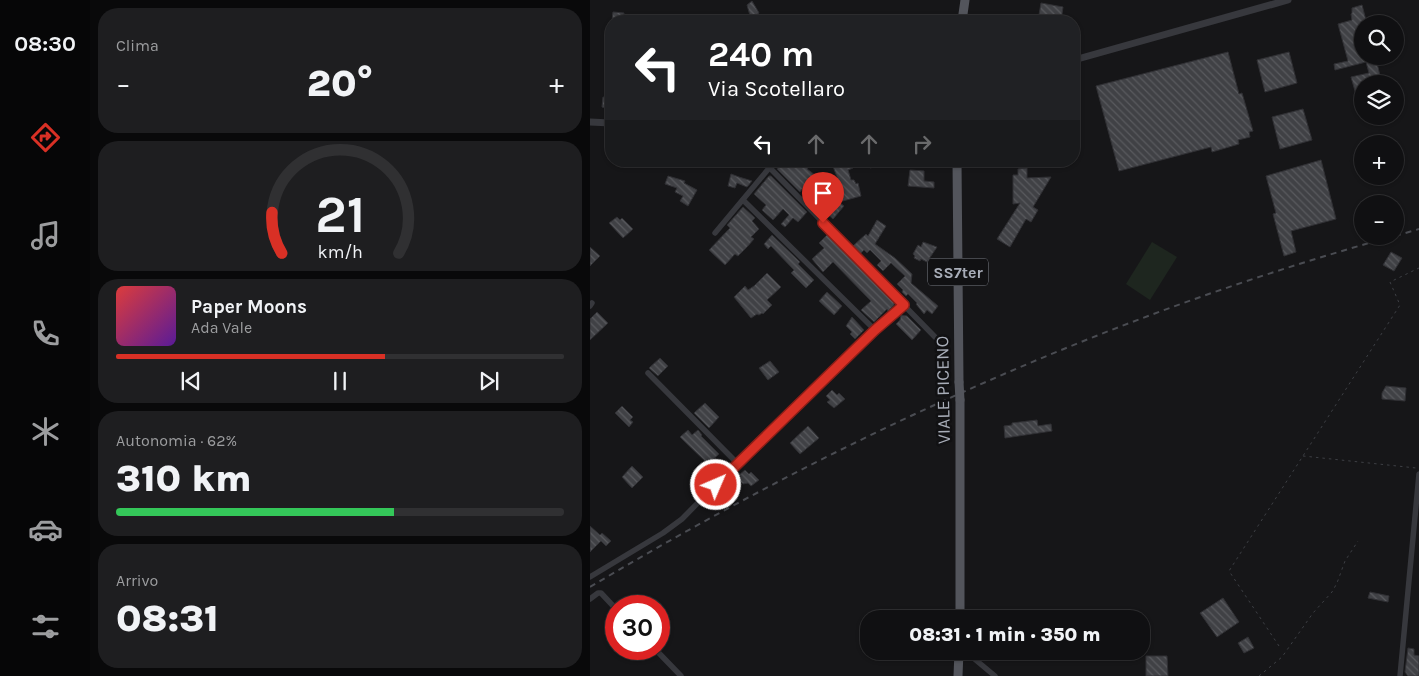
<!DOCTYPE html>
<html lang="it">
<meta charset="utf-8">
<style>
:root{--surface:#101012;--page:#1e1e20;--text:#f1f3f6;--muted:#9c9d9f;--line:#303032;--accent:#d93025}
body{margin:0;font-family:Karla,sans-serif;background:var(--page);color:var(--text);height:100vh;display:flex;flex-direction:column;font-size:19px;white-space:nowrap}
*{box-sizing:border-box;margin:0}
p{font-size:16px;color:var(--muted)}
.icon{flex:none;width:28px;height:28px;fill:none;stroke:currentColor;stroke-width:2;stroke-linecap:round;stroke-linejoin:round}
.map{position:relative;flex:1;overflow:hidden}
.sheet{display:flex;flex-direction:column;gap:8px;padding:8px;background:#09090a;width:500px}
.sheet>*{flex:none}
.hud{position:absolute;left:15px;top:15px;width:475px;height:152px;border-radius:20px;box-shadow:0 1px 4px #0004,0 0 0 1px var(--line);background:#202124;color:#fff;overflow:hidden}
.buttons{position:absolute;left:764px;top:15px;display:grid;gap:10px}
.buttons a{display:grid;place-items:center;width:50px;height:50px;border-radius:50%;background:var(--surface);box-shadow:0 1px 4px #0004,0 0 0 1px var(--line);font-size:25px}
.speed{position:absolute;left:15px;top:595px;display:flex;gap:10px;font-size:25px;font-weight:700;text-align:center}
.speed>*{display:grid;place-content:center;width:65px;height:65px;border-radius:50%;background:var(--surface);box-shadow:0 1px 4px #0004,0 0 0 1px var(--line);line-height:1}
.speed .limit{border:8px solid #d22;background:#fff;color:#111}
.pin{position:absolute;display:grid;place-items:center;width:42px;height:42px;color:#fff;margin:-51px -21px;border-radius:50% 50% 50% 0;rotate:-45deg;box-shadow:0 0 5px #0007}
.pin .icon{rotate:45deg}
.me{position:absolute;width:55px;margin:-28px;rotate:45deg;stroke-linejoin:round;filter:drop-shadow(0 0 4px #0008)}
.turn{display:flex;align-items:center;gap:18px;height:105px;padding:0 20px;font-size:22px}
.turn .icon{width:65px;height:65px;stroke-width:2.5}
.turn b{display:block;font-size:35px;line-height:42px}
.lanes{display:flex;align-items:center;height:48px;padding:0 20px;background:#0003;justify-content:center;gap:25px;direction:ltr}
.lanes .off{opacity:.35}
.big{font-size:38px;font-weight:800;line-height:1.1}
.sheet .tile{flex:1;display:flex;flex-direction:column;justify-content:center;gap:8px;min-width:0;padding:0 18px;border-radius:20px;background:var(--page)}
.sheet .dial{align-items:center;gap:0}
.dial svg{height:130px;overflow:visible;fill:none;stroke:var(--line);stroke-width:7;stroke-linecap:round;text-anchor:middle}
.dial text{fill:var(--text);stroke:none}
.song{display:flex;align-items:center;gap:15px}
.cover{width:60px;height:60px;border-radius:8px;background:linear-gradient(135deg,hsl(0 70% 55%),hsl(270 70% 35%))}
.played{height:5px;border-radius:2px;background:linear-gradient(90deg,var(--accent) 60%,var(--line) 60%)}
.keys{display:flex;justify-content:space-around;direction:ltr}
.heat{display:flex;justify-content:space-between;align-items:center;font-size:28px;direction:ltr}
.charge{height:8px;border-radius:4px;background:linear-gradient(90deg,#34c759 62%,var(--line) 0)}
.trip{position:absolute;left:270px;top:610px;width:290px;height:50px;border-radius:20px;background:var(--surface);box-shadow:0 1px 4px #0004,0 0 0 1px var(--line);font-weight:800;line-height:50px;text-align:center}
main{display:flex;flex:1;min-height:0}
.tab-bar{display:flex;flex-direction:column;width:90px;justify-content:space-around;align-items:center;background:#060607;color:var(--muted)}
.tab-bar .icon{width:35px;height:35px}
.tab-bar .current{color:var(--accent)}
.tab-bar b{font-size:22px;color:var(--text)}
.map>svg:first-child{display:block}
.green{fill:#1e261f}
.building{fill:url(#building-back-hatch);stroke:#303034}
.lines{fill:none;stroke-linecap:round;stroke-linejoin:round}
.path{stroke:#3d3f44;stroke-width:1;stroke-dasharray:2.5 4;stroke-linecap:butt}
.minor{stroke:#37383d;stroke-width:5.5}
.tertiary{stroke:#37383d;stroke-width:7}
.primary{stroke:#53555c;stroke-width:9}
.rail{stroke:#4a4c52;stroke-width:2;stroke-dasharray:6 5;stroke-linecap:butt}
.primary-bridge{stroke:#53555c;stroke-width:9}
.route-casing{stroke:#8d1f18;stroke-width:12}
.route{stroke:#d93025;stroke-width:9}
.labels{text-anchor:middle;stroke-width:5;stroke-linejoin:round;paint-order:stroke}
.shield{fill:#111113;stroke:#7b7e86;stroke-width:1}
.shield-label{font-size:16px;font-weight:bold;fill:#a8adb8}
.street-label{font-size:18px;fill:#a8adb8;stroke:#111113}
</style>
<main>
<nav class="tab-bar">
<b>08:30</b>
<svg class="icon current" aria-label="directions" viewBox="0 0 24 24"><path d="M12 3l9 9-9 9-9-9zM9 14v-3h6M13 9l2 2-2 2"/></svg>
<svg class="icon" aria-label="music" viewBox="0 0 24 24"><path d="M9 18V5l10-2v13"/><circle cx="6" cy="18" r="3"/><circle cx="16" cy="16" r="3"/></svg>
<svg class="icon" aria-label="phone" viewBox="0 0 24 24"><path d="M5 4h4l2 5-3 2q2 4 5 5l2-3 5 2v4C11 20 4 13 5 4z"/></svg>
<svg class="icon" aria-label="climate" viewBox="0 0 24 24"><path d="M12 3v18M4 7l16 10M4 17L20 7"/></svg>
<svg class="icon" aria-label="car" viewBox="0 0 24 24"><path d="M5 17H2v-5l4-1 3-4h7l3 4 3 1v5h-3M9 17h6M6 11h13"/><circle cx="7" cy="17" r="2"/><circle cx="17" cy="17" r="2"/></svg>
<svg class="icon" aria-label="filters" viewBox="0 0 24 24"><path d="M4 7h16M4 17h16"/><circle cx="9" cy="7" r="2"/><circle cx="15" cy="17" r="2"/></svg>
</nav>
<section class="sheet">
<div class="tile"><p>Clima</p>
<div class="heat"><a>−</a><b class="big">20°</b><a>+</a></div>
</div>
<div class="tile dial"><svg viewBox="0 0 100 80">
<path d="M14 69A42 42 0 1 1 86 69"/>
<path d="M14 69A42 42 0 0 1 8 44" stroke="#d93025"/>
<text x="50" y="56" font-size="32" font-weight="700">21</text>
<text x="50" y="72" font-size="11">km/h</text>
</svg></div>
<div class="tile">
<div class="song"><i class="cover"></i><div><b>Paper Moons</b><p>Ada Vale</p></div></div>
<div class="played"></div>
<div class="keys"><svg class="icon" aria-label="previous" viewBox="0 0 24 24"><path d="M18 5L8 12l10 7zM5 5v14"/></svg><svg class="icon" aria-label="pause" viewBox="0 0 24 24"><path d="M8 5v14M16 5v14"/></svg><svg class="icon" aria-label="next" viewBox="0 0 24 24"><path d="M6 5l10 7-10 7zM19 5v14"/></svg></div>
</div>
<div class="tile"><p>Autonomia · 62%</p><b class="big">310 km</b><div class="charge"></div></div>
<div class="tile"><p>Arrivo</p><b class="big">08:31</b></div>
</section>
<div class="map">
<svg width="829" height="676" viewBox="0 0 829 676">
<defs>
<pattern id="building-back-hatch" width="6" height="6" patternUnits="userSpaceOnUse" patternTransform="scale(1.25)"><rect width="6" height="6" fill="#404145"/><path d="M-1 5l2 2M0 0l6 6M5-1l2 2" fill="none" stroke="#595a5e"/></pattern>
</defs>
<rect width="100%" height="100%" fill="#161618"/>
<path class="green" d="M562 242 587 257 560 300 536 284Z"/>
<g class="building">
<path d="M162 1 169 13 161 19 157 5Z"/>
<path d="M451 3 473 7 471 21H448Z"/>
<path d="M772 5 777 24H772V56H791V58L786 59 792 84H772V112H771L761 77 779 73 776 62 745 70 744 64 758 61 748 24 762 20 761 14 762 13V8Z"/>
<path d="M23 12 34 13 33 21H22Z"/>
<path d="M638 52 649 94 652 93 663 131 659 132 660 137 648 140 649 144 622 152 621 147 529 171 506 86Z"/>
<path d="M699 52 707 83 675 92 667 60Z"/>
<path d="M13 97 21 98V110L12 107Z"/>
<path d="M713 109 722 140 690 149 682 117Z"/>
<path d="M731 160 746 219 701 231 706 252 694 256 683 214 686 213 676 176Z"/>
<path d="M193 161H223L217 169 229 178 220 189 215 185 210 192 187 169Z"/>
<path d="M241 161H260L263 168 258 170 261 180H264L266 184 268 183 271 196 249 202 254 206 243 219 233 210 230 206 232 204 225 197 230 191 237 198 240 194 242 196 250 185Z"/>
<path d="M278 161H298V163L280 168Z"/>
<path d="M437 168V178L461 177 443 207 448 210 441 222 436 219 420 247 407 239 430 203 423 204V175H428V169Z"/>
<path d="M320 170 334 171V181L344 182V188L318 186Z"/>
<path d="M141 174 149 177 162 181 157 187 147 183 145 188 138 186Z"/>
<path d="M78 176 95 181 94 183 107 190 98 206 90 201 93 196 85 192 87 188 75 184Z"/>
<path d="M179 176H181L217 212 208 222 203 218 195 227 191 224 199 215 193 209 183 220 172 210 176 205 164 194Z"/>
<path d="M153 207 165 218 162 221 169 229 161 237 164 239 157 247 148 256 145 254 135 265 119 250 140 228 137 225Z"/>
<path d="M27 217 30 220 32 218 43 229 33 238 19 223Z"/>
<path d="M287 220 296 226 285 244 305 258 322 274 321 283 348 306 342 314 337 310 334 314 326 304 327 303 318 294 316 296 312 292 313 290 307 284 315 276 301 263 293 271 287 265 291 261 280 250 277 253 274 250 270 254 263 246 276 234 278 236Z"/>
<path d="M238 234 304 303V305L298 311 297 309 284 322 271 310 281 301 243 262 233 272 222 259 234 248 229 243Z"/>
<path d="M182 235 210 262 208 264 224 280 216 288 201 273 204 270 181 246 178 249 174 244Z"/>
<path d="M333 242 347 247 337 262 331 259 330 261 324 258 325 256 323 254 328 245 331 247Z"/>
<path d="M0 247 10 256 0 266Z"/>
<path d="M801 252 812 258 804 271 793 265Z"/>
<path d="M177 273 191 287 177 300 182 305 173 314 172 313 169 315 167 314 161 318 144 297 155 286 158 290 164 286Z"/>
<path d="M237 292 252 306 244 315 229 301Z"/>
<path d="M7 312 18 323 0 340V319Z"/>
<path d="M311 315 317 316 331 330 322 340 306 324 310 320Z"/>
<path d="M262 317 274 330 265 339 260 334 262 332 256 326Z"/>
<path d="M70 358 78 366 68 376 59 368Z"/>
<path d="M180 361 189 372 178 380 169 368Z"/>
<path d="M796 386 816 388 815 401 792 399V393Z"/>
<path d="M242 390 247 395 249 393 255 399 244 408 237 402 240 400 236 396Z"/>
<path d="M115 403 129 417 119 428 104 413Z"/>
<path d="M32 406 43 417 40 420 43 422 39 427 25 413Z"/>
<path d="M447 420 448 426 461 424 462 431 415 438 414 426 422 425V423Z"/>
<path d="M218 426 229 438 210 454 200 443Z"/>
<path d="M98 430 102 435 108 430 112 435 111 436 129 454 118 464 90 437Z"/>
<path d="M42 466 53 477 42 488 32 477Z"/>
<path d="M155 470 159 474 161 472 169 480 161 486 158 483 153 484 148 479 151 477 149 475Z"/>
<path d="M0 526 10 535 12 533 21 541 16 546 11 541 0 552Z"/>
<path d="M780 592 799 596 798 602 778 598Z"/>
<path d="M633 598 649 622 627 637 610 613Z"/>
<path d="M658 637 664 648 654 653 648 643Z"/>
<path d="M818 648 824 649V655L829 656V676H818L815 672Z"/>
<path d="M556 656H577L578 676H556Z"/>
</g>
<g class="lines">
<g class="path">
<path d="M713 456 826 468"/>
<path d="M689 646 639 571 810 305 800 282 829 268"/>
<path d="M669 676 692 657 723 613 742 592 747 583 755 561 768 541"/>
</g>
<g class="minor">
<path d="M180 168 345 337"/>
<path d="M153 200 285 330"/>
<path d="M125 233 185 161"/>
<path d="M0 306 2 303"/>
<path d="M58 373 147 463"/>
<path d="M0 577 73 533 92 519 147 463 285 330 314 305"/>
<path d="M0 599 8 593H11L26 609"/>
<path d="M65 649 91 676"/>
<path d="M375 651 405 676"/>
<path d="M810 676 829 474"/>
</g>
<g class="tertiary">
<path d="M484 60 698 0"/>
<path d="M0 122 21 123"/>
</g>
<g class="primary">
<path d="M372 21 375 0"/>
<path d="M367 161 369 382"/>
<path d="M370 400V619"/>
<path d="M368 676 369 651"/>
</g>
<g class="rail">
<path d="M805 236 829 229"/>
<path d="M0 587C253 436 519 315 804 236"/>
</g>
<path class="primary-bridge" d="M369 382 370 400"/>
</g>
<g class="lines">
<g class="route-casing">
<path id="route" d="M126 485 285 330 314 305 233 223"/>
</g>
<use href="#route" class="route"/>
</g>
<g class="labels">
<rect class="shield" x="338" y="258.5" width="60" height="27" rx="4"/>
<g class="shield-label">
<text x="368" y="278">SS7ter</text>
</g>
<g class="street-label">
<text transform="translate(353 390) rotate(-91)" y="6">VIALE PICENO</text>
</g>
</g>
</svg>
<div class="buttons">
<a><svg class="icon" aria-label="search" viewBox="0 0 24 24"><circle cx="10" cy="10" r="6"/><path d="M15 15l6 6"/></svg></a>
<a><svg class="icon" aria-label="layers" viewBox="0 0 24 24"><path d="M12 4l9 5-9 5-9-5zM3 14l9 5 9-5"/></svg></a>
<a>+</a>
<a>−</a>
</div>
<div class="speed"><div class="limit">30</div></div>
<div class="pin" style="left:233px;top:223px;background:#d93025"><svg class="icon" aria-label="arrive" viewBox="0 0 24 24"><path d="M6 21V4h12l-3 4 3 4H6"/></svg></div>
<svg class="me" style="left:126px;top:485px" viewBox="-20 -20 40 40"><circle r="17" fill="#d93025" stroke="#fff" stroke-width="3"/><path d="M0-11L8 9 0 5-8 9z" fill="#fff"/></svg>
<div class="trip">08:31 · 1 min · 350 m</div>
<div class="hud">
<div class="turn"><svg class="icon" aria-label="left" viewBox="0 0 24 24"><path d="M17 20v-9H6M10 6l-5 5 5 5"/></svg><div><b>240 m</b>Via Scotellaro</div></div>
<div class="lanes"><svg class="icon" aria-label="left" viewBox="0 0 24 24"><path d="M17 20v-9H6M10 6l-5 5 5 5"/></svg><svg class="icon off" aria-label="ahead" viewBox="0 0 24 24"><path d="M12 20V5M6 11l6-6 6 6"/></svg><svg class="icon off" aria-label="ahead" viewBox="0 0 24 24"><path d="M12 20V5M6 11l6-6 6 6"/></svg><svg class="icon off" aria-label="right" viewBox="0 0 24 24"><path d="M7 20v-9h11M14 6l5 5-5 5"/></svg></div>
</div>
</div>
</main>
